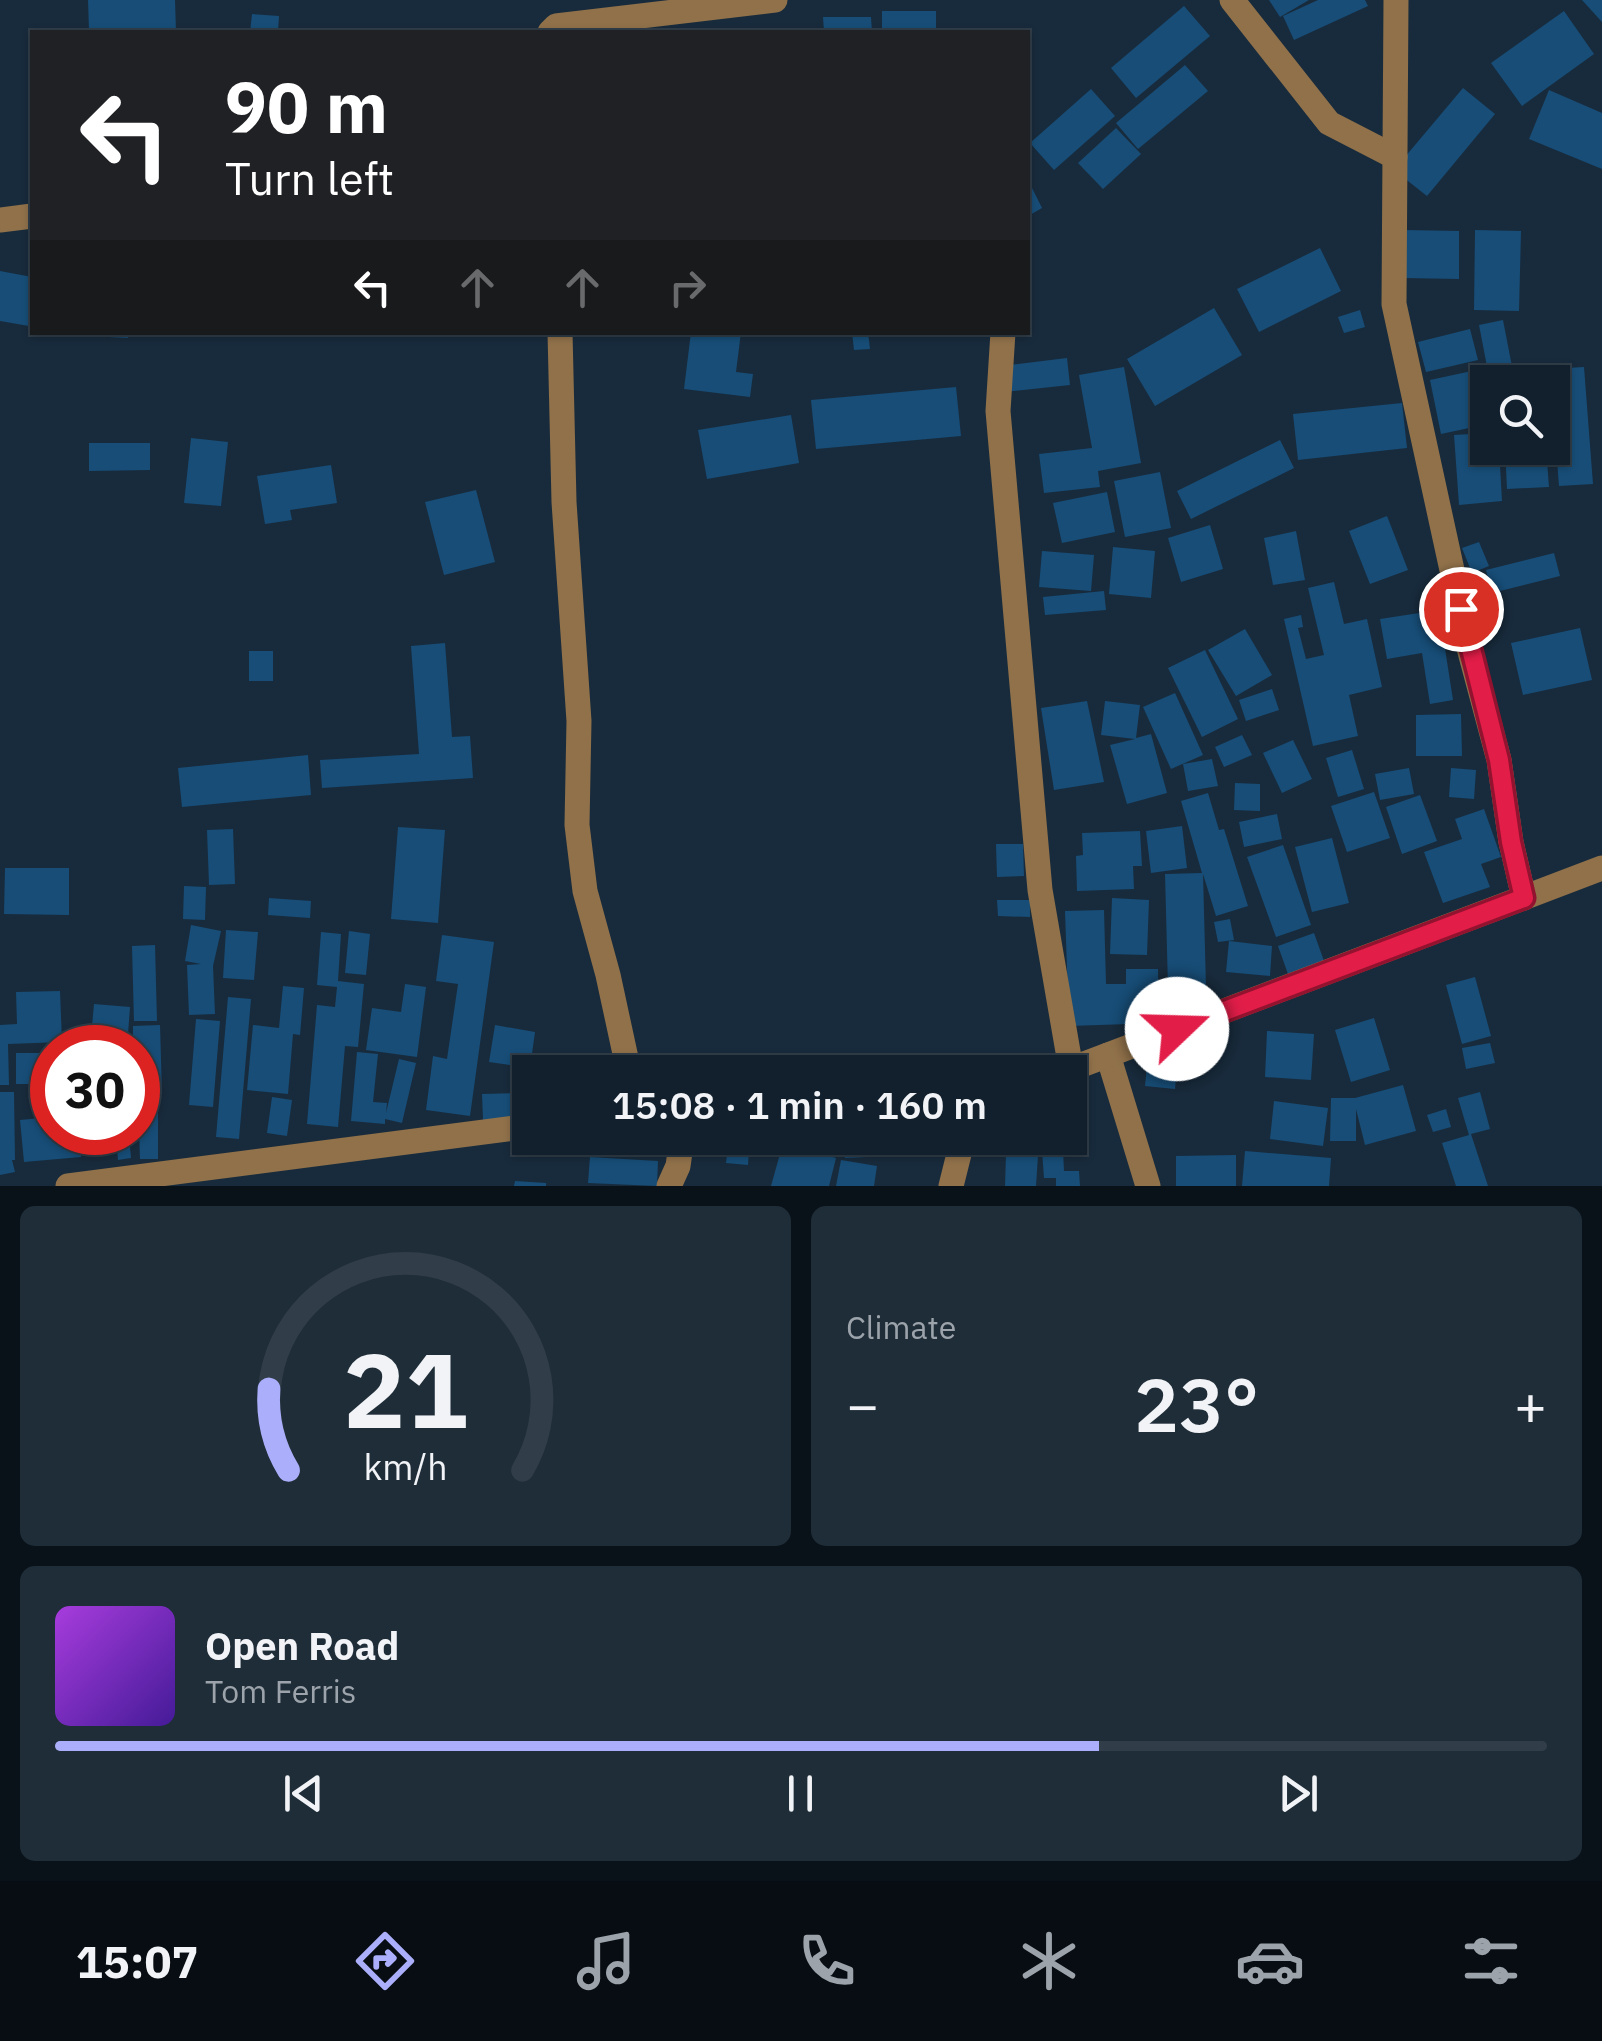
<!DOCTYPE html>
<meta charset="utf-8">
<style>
:root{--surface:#12202d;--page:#1f2d39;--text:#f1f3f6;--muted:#9ca3aa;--line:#313e49;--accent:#abaffb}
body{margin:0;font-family:"IBM Plex Sans",sans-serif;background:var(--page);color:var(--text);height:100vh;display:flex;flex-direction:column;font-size:38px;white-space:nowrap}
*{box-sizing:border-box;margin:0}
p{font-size:32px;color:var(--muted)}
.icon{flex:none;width:55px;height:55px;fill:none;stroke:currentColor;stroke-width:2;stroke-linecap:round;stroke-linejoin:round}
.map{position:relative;height:1186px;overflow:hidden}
.panel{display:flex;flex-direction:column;gap:20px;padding:20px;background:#0a1219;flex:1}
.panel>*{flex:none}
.top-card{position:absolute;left:30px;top:30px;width:1000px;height:305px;border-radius:0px;box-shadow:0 2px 8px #0004,0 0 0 2px var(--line);background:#202124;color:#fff;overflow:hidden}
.controls{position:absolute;left:1470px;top:365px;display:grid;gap:20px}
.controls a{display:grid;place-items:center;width:100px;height:100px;border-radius:0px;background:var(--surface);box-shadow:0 2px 8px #0004,0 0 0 2px var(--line);font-size:50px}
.speed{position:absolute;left:30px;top:1025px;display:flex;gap:20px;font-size:50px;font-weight:700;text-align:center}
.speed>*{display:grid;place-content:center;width:130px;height:130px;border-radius:50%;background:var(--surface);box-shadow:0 2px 8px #0004,0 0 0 2px var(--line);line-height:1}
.speed .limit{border:15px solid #d22;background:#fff;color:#111}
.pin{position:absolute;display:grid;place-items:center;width:85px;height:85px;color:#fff;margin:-42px;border:5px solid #fff;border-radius:50%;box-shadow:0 2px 10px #0007}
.me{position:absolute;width:110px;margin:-55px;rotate:69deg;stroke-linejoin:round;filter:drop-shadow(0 0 8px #0008)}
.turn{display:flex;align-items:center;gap:35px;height:210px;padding:0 30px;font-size:45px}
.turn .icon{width:130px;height:130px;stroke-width:2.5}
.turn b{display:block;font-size:70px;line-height:85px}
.lanes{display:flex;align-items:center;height:95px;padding:0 30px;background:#0003;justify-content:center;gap:50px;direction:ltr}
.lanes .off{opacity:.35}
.big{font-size:75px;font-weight:600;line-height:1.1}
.panel .widget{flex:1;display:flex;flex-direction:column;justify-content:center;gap:15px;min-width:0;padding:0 35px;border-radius:15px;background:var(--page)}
.panel .dial{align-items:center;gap:0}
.dial svg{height:260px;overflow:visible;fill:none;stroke:var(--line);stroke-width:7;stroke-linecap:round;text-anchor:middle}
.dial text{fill:var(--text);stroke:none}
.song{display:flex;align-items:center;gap:30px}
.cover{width:120px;height:120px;border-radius:15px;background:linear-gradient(135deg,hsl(280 70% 55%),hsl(260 70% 35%))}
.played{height:10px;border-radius:5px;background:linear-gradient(90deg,var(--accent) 70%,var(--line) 70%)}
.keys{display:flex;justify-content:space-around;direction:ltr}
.heat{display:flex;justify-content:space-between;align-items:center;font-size:55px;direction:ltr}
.panel .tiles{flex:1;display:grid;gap:20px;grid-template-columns:1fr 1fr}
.widget:last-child{grid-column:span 2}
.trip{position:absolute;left:512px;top:1055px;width:575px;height:100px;border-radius:0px;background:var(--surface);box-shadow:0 2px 8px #0004,0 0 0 2px var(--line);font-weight:600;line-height:100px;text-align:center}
.dock{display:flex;height:160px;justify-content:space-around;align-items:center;background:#070d12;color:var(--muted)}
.dock .icon{width:70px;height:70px}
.dock .current{color:var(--accent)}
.dock b{font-size:45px;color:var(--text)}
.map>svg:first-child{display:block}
.building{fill:#174d77}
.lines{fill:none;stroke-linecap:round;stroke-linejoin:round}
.minor{stroke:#90714a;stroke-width:25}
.route-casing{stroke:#92132f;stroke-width:25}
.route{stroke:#e11d48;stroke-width:18}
</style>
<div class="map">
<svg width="1602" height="1186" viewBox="0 0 1602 1186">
<rect width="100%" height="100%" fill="#182b3c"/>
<g class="building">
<path d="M88 0H175L176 32H89Z"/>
<path d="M1269 0H1309L1280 17Z"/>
<path d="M1318 0H1365L1368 6 1294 40 1283 16Z"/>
<path d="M1582 0H1602V22Z"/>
<path d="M1184 6 1210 36 1136 98 1111 68Z"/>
<rect x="882" y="11" width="54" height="21"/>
<path d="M1564 11 1594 54 1522 106 1491 63Z"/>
<path d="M252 14 279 16 278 32H250Z"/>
<path d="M823 17H871L872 32H824Z"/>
<path d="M1185 65 1208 91 1138 149 1116 123Z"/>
<path d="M1463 88 1495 114 1427 196 1394 170Z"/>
<path d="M1091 89 1115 116 1054 170 1030 143Z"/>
<path d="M1549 90 1602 113V169L1529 139Z"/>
<path d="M1116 128 1141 154 1103 189 1078 163Z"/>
<path d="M1028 180 1042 208 1028 216Z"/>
<path d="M1404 230 1459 231V279L1404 278Z"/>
<path d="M1475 230 1521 231 1519 311 1474 310Z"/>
<path d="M1320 248 1341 291 1259 332 1237 289Z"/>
<path d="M0 271 32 277 29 326 0 321Z"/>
<path d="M1214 308 1242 355 1155 406 1127 359Z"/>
<path d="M1360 310 1365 327 1344 333 1338 317Z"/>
<path d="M1503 320 1515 382H1490L1479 325Z"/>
<path d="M1470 329 1478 360 1426 372 1418 342Z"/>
<path d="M109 332H129L128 338 108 337Z"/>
<path d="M691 332H741L736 372 753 374 750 397 684 389Z"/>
<path d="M852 332H868L870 349 854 350Z"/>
<path d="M1067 358 1070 385 1004 392 1001 366Z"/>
<path d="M1124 367 1141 463 1098 471 1100 487 1044 493 1039 454 1092 448 1079 375Z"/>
<path d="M1584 367 1593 484 1559 486 1550 369Z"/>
<path d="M1481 369 1488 399V424L1441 434 1430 380Z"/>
<path d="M956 387 961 436 816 449 811 400Z"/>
<path d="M1402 403 1407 448 1298 460 1293 414Z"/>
<path d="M791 415 799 463 707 479 698 430Z"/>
<path d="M1488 433V448H1499L1502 501 1459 505 1454 435Z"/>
<path d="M191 438 228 442 221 506 184 503Z"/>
<path d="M1280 440 1294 468 1191 519 1177 491Z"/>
<path d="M89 443H150V470L89 471Z"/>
<path d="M1505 448H1546L1549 487 1507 489Z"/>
<path d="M331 465 337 503 290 510 292 520 265 524 257 476Z"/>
<path d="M1160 472 1171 528 1125 537 1114 481Z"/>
<path d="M476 490 495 562 444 575 425 502Z"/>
<path d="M1107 492 1115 532 1062 543 1053 503Z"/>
<path d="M1387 516 1408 570 1370 584 1349 531Z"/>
<path d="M1210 525 1223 569 1181 582 1168 538Z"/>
<path d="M1296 531 1305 580 1273 585 1264 538Z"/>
<path d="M1479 542 1489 566 1472 573 1462 548Z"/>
<path d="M1113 547 1155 551 1151 598 1109 594Z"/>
<path d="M1042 551 1094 555 1091 591 1039 587Z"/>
<path d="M1554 553 1560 576 1492 593 1486 570Z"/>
<path d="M1334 582 1344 624 1367 619 1382 687 1349 695 1358 736 1313 746 1284 619 1301 615 1303 627 1298 628 1306 659 1324 655 1308 588Z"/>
<path d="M1104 591 1106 610 1045 615 1043 597Z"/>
<path d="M1439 610 1453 700 1430 704 1422 653 1387 659 1380 619Z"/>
<path d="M1580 628 1592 680 1523 695 1511 643Z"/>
<path d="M1245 629 1272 675 1236 696 1208 650Z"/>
<path d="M445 643 452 737 470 736 473 778 322 788 320 760 419 754 411 646Z"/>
<path d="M1205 650 1238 719 1202 737 1168 668Z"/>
<rect x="249" y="651" width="24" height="30"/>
<path d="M1272 689 1279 710 1246 721 1239 700Z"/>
<path d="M1175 693 1203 755 1171 769 1143 707Z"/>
<path d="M1087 701 1104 782 1054 790 1041 708Z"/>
<path d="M1105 701 1140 705 1136 738 1151 734 1167 793 1127 804 1110 745 1135 739 1101 735Z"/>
<path d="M1461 714 1462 756H1416V715Z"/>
<path d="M1242 735 1252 755 1224 767 1215 747Z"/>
<path d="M1293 740 1312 779 1282 793 1263 753Z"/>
<path d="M1352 750 1364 789 1338 797 1326 758Z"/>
<path d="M308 755 311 795 182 807 178 768Z"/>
<path d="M1212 759 1218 786 1188 791 1183 764Z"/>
<path d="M1409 768 1414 794 1380 800 1375 774Z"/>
<path d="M1451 768 1476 770 1474 799 1449 797Z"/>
<path d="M1235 783 1260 784V811L1234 810Z"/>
<path d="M1374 792 1390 838 1347 852 1331 806Z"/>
<path d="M1208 793 1219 830 1224 829 1248 906 1216 916 1203 874 1206 987 1168 988 1165 874 1202 873 1181 801Z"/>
<path d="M1420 795 1437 841 1402 854 1386 807Z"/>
<path d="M1484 809 1501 857 1481 864 1490 887 1443 903 1424 852 1462 839 1455 819Z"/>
<path d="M1277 814 1282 839 1244 847 1239 822Z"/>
<path d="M1182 826 1187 868 1151 873 1146 831Z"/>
<path d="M398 827 445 830 438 923 391 919Z"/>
<path d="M233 829 235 884 209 885 207 830Z"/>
<path d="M1140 831 1142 866H1133L1134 889 1077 891 1076 856 1083 855 1082 833Z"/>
<path d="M1332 838 1349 903 1312 912 1295 847Z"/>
<path d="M996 844H1023L1024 876 997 877Z"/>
<path d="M1283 845 1311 925 1276 937 1247 857Z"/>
<path d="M5 868H69V915L4 914Z"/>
<path d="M184 886 206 887 205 920 183 919Z"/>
<path d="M269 898 311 901 310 918 268 915Z"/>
<path d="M1112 898 1149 900 1147 955 1110 954Z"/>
<path d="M997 900H1030V917L998 916Z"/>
<path d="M1104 910 1106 984H1126V969H1158L1159 1023 1069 1026 1065 911Z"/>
<path d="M1230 919 1234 940 1218 942 1214 922Z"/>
<path d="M191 925 221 931 213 966 215 1014 189 1015 187 965 201 964 185 961Z"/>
<path d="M226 930 258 932 254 980 223 978Z"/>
<path d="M349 931 370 934 366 975 345 973Z"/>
<path d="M321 932 341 934 338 981 364 984 358 1047 345 1046 338 1127 307 1124 317 1005 335 1007 337 987 317 985Z"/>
<path d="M1314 933 1324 961 1288 974 1278 946Z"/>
<path d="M442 935 494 942 470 1116 426 1110 433 1056 447 1059 458 984 436 981Z"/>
<path d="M1229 941 1272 946 1270 976 1226 972Z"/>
<path d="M155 945 157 1021H134L132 946Z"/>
<path d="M1475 977 1491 1036 1462 1044 1446 985Z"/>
<path d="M405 984 426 987 417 1057 366 1050 372 1008 401 1012Z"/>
<path d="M283 986 304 988 300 1035 293 1034 288 1094 247 1090 253 1025 279 1028Z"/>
<path d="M60 991 62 1042 8 1044 9 1085H0V1025L17 1024 16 992Z"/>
<path d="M1203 993 1205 1006 1181 1010 1180 996Z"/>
<path d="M228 997 251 999 239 1139 216 1137Z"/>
<path d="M94 1004 130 1007 127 1048H90Z"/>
<path d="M1374 1018 1390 1070 1351 1082 1335 1030Z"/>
<path d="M196 1019 220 1021 213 1107 189 1105Z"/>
<path d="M160 1025 162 1094H138V1048H133V1026Z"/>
<path d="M495 1025 535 1032 530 1068 489 1062Z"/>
<path d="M1267 1031 1314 1034 1311 1080 1265 1077Z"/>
<path d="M1490 1043 1495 1063 1466 1069 1462 1048Z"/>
<path d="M357 1052 378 1054 373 1102 387 1103 386 1113 399 1059 416 1063 402 1123 385 1119V1124L351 1121Z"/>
<path d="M16 1053H52V1093H38V1084H16Z"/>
<path d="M1147 1066 1177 1068 1175 1089 1145 1086Z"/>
<path d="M1403 1085 1416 1131 1365 1145 1356 1109V1141H1330L1331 1098H1355Z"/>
<path d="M0 1092H14L15 1160H12L15 1172 0 1175Z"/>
<path d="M1480 1092 1490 1129 1471 1134 1488 1186H1456L1442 1143 1469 1135 1458 1098Z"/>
<path d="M514 1093V1119L483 1120 482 1094Z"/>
<path d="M272 1097 292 1100 287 1136 267 1133Z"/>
<path d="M138 1101H158V1159H140Z"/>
<path d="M1274 1101 1328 1108 1323 1146 1270 1139Z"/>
<path d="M1446 1109 1451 1127 1433 1132 1427 1115Z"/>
<path d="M52 1117V1132H79L81 1157 24 1162 20 1120Z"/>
<path d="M129 1135 131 1158 118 1160 116 1136Z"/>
<path d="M911 1138 912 1155 845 1158 844 1140Z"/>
<path d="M783 1143 836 1158 829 1186H771Z"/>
<path d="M728 1146 749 1148 748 1165 726 1163Z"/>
<path d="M1063 1150 1064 1171H1079L1080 1186H1056V1178H1044L1042 1151Z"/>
<path d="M1245 1151 1331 1158 1329 1186H1242Z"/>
<path d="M1006 1154 1038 1156 1036 1186H1005Z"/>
<path d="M1236 1155V1186H1176V1156Z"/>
<path d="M590 1157 658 1161 657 1186 588 1183Z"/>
<path d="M841 1160 877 1166 874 1186H836Z"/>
<path d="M515 1181 546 1183V1186H514Z"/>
</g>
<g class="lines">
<g class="minor">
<path d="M1232 0 1329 123 1395 157"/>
<path d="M1396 0 1394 304 1469 648 1499 760 1511 842 1524 898"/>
<path d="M550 32 556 26 775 0"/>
<path d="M0 220 32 216"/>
<path d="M560 332 564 502 579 721 577 825 585 891 608 975 629 1072"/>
<path d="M1003 332 998 411 1040 890 1071 1069"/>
<path d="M1108 1055 1148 1186"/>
<path d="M1053 1072 1071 1069 1602 868"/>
<path d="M68 1186 530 1126"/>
<path d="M669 1186 678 1166 682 1138"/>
<path d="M951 1186 963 1138"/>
</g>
</g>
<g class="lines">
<g class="route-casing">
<path id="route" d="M1177 1029 1524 898 1511 842 1499 760 1461 609"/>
</g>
<use href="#route" class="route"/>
</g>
</svg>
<div class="controls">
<a><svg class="icon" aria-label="search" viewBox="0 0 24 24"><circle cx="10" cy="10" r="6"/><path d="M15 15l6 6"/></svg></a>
</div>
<div class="speed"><div class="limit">30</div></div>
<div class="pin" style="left:1461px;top:609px;background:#d93025"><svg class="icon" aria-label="arrive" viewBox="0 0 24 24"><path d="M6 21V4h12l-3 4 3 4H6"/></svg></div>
<svg class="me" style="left:1177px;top:1029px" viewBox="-20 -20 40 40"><circle r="19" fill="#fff"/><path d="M0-13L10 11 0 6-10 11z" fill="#e11d48"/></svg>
<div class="trip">15:08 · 1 min · 160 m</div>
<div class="top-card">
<div class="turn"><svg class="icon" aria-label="left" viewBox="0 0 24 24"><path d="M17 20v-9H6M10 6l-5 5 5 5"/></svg><div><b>90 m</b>Turn left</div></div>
<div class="lanes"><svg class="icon" aria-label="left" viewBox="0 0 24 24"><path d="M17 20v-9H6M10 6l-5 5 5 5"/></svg><svg class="icon off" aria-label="ahead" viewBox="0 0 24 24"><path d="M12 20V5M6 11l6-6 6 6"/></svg><svg class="icon off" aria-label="ahead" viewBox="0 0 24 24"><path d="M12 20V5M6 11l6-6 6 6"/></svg><svg class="icon off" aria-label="right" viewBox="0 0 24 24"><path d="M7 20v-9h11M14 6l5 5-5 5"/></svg></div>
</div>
</div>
<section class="panel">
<div class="tiles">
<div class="widget dial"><svg viewBox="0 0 100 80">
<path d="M14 69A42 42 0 1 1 86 69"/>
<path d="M14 69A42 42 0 0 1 8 44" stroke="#abaffb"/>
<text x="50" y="56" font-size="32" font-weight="700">21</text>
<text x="50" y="72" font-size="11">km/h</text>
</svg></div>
<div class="widget"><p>Climate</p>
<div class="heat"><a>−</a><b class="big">23°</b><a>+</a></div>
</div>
<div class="widget">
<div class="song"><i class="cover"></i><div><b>Open Road</b><p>Tom Ferris</p></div></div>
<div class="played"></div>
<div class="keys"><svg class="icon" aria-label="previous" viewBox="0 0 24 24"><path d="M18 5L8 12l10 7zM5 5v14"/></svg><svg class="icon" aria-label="pause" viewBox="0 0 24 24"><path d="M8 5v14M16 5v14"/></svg><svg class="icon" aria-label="next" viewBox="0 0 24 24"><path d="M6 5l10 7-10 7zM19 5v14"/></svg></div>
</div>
</div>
</section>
<nav class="dock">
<b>15:07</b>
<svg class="icon current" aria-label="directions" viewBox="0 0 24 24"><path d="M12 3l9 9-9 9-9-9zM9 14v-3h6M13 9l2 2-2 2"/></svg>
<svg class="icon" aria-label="music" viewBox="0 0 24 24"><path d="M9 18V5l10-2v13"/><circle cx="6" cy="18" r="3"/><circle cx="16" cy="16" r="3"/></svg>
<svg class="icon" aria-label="phone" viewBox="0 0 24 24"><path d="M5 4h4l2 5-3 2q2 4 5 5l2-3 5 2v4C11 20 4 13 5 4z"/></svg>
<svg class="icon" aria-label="climate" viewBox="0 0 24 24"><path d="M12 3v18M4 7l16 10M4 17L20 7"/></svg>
<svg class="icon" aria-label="car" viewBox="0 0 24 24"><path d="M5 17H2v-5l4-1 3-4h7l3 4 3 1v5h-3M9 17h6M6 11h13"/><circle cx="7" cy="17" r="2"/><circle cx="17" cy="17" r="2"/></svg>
<svg class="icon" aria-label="filters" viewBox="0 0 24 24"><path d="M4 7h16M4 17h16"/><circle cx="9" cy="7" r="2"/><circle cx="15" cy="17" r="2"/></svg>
</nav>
